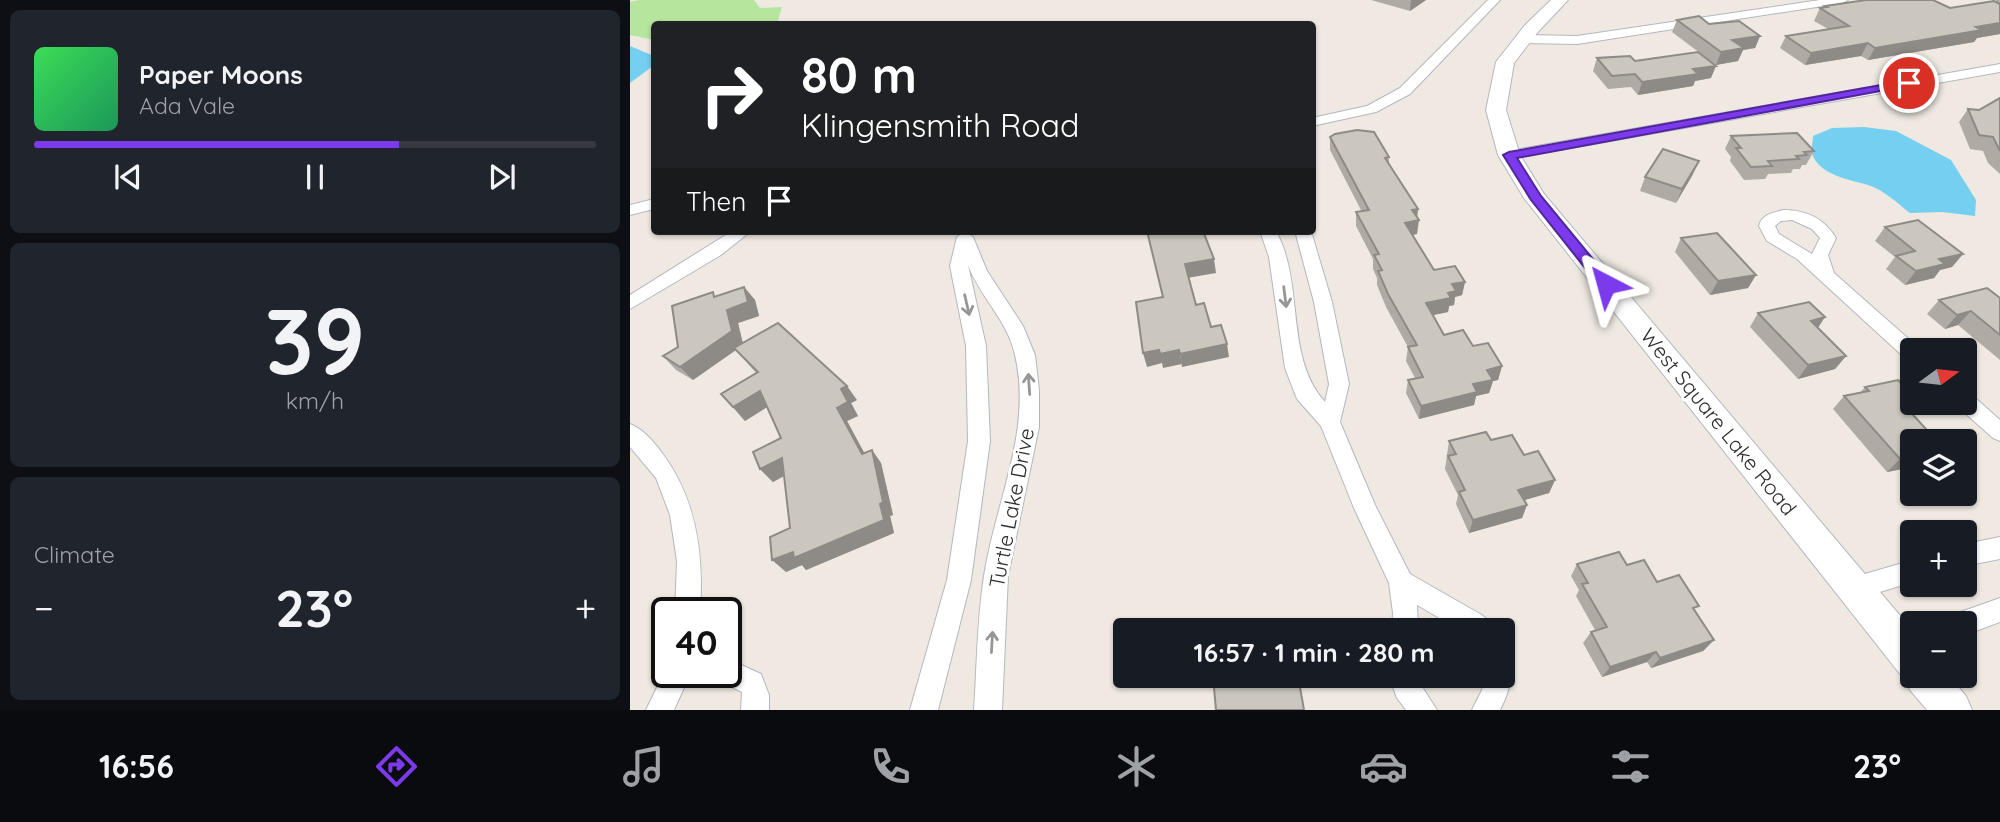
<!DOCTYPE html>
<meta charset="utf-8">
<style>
:root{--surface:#171b24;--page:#20242c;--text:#f1f3f6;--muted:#9ea1a6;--line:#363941;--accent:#7c3aed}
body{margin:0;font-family:Quicksand,sans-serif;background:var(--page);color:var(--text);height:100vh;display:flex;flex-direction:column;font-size:26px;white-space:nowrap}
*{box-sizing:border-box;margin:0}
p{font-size:23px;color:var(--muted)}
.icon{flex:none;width:38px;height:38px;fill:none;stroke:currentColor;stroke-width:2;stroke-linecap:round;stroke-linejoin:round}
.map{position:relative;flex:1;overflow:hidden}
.sheet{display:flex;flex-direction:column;gap:10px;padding:10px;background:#0d0f14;width:630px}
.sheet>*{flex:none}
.top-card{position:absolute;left:21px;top:21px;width:665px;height:214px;border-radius:7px;box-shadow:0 2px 5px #0004;background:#202124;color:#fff;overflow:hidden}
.needle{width:46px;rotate:75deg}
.controls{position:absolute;left:1270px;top:338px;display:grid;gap:14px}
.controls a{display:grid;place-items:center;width:77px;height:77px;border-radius:7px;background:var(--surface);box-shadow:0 2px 5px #0004;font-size:35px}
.speed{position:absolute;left:21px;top:597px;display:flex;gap:14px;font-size:35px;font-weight:700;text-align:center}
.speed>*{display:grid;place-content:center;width:91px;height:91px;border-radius:50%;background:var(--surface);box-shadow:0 2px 5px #0004;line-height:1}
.speed .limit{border:4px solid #111;border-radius:10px;background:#fff;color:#111}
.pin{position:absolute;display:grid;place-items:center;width:60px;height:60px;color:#fff;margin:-30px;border:4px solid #fff;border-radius:50%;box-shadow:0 2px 7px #0007}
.me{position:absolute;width:77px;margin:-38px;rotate:321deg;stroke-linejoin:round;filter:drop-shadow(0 0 5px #0008)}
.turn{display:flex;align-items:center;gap:24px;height:147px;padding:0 35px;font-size:32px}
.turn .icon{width:91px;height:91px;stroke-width:2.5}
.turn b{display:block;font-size:49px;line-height:60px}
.then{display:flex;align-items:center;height:66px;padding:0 35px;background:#0003;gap:14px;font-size:26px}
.big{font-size:52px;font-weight:700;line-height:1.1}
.sheet .card{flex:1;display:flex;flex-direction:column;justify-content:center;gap:10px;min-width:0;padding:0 24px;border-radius:10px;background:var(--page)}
.sheet .dial{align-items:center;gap:0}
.dial b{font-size:91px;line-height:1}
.song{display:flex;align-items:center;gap:21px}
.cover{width:84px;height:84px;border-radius:10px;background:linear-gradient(135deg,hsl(130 70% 55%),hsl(150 70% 35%))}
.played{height:7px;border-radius:4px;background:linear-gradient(90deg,var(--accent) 65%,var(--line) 65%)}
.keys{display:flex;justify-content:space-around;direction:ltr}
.heat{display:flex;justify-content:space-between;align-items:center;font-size:38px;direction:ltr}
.trip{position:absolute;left:483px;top:618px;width:402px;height:70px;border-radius:7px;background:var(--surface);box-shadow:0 2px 5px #0004;font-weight:700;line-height:70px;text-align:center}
.dock{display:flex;height:112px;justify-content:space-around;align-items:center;background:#090b0e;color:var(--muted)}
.dock .icon{width:49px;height:49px}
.dock .selected{color:var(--accent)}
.dock b{font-size:32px;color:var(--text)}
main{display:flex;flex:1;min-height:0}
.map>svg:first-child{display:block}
.green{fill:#b6e59e}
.water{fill:#75cff0}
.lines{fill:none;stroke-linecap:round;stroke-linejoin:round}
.street-casing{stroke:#b4b7c1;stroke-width:2}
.secondary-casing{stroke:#b4b7c1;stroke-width:2}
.street{fill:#fff;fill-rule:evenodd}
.secondary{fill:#fff;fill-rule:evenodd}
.wall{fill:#afaba4}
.shaded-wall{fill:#8e8b86}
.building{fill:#cbc7bf;stroke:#8e8b86;stroke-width:2}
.oneway{stroke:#969696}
.route{fill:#7c3aed;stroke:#51269a;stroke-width:2}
.labels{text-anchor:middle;stroke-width:6;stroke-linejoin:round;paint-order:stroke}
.street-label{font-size:21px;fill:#2e2e2e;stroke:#fff}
</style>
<main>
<section class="sheet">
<div class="card">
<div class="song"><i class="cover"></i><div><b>Paper Moons</b><p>Ada Vale</p></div></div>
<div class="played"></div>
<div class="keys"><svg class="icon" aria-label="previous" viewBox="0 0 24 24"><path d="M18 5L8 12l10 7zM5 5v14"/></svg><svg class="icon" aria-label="pause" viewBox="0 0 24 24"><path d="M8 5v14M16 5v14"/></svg><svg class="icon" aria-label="next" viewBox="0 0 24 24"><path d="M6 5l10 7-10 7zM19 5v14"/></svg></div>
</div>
<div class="card dial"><b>39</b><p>km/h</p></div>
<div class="card"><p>Climate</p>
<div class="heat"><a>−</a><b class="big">23°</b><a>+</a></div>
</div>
</section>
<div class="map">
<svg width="1370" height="710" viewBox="0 0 1370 710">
<rect width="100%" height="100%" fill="#efe9e1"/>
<path class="green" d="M9 0H124L130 8 152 7 147 24H24V40L0 35V2Z"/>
<g class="water">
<path d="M0 46 24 56 23 66 0 83Z"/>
<path d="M1234 127 1266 131 1321 160 1346 200 1345 216 1312 212 1280 213C1267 203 1254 190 1238 185 1221 180 1188 175 1182 153 1181 149 1183 141 1183 136L1202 128Z"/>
</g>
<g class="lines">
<g class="street-casing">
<g id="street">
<path d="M858 0H870L780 94 746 112 682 126V118L737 106 770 88Z"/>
<path d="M1190 0H1218L1212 3 947 44 892 43 886 39 892 35 947 36Z"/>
<path d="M1370 64V72L879 159 872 155 879 151Z"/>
<path d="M24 199V209L0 215V205Z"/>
<path d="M1153 210C1176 210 1194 218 1206 238L1198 255 1204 273 1290 349 1283 350V361L1276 359 1167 259 1137 241 1129 226C1132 214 1143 213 1153 210ZM1162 220 1182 229 1190 238 1182 254 1149 234 1145 226 1151 221Z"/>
<path d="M102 231H121L91 255 0 309V295Z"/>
<path d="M630 231H646C650 239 654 248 656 256 670 303 660 364 695 402L699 384 684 302 665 231H681L702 302 719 384 710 422 745 505 780 574 850 614 860 621 864 630H830L787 605 788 630H762L763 613 759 583 724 508 691 426 667 399 655 368 639 257Z"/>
<path d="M335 232 343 237 357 271 393 326 405 355 409 390V427L378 576 372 710H344C347 666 347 620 354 576 365 503 403 430 385 355 378 321 350 297 338 265L356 346 360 441 341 580 308 710H280L317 580 338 441 336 346 320 266 327 237Z"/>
<path d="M1335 393 1342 395 1370 420V441L1363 438 1328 407 1326 402H1335Z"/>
<path d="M0 424C13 429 24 442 32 453 67 499 74 556 70 612H45L47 561 40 515 26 478 0 447Z"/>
<path d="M1370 537V559L1335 566V544Z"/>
<path d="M1283 560V582L1223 600 1214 596 1211 588 1214 580Z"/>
<path d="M1370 598V622L1335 635V623H1321L1325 614Z"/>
<path d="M96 658 131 674 139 695V710H111L112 692 87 680 83 672H96Z"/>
<path d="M873 665C886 677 877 696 870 710H842L852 690 854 676H873Z"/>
<path d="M37 667V672H61L44 710H16Z"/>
<path d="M759 676H785L807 710H776L767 698Z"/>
</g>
</g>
<g class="secondary-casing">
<path id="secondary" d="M921 0H938L907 33 884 63 876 110 890 155 914 194 1283 631V676H1319L1336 696 1342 710H1297L1280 690 1275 677 1270 674 894 198 868 155 856 110 866 62 895 25Z"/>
</g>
<use href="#street" class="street"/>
<use href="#secondary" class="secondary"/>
</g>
<g class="wall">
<path d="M741 0H796L780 11Z"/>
<path d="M1366 0H1370V34L1347 38 1344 42 1238 60 1231 56 1175 65 1150 48 1156 36 1198 29 1184 21 1190 8H1194L1195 6 1320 8 1365 2Z"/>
<path d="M1047 20 1079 24 1130 36 1125 48 1113 50 1108 61 1086 65 1042 32Z"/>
<path d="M967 58 1005 61 1081 78 1065 81 1063 86 1008 95 1001 87 978 89 963 71Z"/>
<path d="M1370 98V174L1358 163 1353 151 1340 149 1329 122 1338 109 1349 110Z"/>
<path d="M1101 136 1184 151 1176 165H1172L1170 169H1163L1161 173 1138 174 1135 179 1114 180 1100 161 1101 157 1095 149Z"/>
<path d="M700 137 759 157V164L788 209 787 234 783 235 804 270 835 282 832 295 825 297 824 305 819 306 818 312 803 315 814 335 843 346 872 366 868 380 863 381 859 393 846 396 844 405 789 419 776 393 778 380 785 378 776 361 778 347 756 307 747 285V278L743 269V259L726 226V212H732L700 150Z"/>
<path d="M1063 174 1046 203 1010 191 1015 177Z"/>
<path d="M1255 227 1333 254 1322 267 1310 270 1304 278 1275 285 1256 269 1265 257 1245 241Z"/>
<path d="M1051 238 1126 275 1118 288 1080 295 1045 252Z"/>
<path d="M114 287 125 300 129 316 108 323 113 343 227 400 221 403 228 416 217 421 234 453 242 450 251 463 263 515 260 516 264 533 176 570 172 565 156 572 160 528 154 476 143 482 130 469 151 438 137 407 115 421 91 394 126 373 106 350 63 380 46 370 33 356 48 347 86 296Z"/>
<path d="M1370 298V360L1328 325 1315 329 1297 314 1309 300Z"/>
<path d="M1128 313 1188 328 1216 356 1205 369 1168 379 1120 327Z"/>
<path d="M1235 387 1289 402 1280 412 1283 467 1257 472 1203 409 1214 396 1230 393Z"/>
<path d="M861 440 925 480 919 493 894 500 897 505 892 518 839 533 826 504 828 495 815 469 819 441Z"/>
<path d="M947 564 997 565 1027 582 1065 610 1084 640 1073 651 1021 668 1017 662 972 677 953 643 961 632 965 630 946 596 949 590 941 576Z"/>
</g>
<g class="shaded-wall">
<path d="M781 0H796L780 11Z"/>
<path d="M1370 18V34L1347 38 1344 42 1238 60 1245 48 1346 27Z"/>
<path d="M1130 36 1125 48 1113 50 1108 61 1086 65 1091 52 1102 40Z"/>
<path d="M1238 43 1231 56 1175 65 1181 53Z"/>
<path d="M1086 66 1081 78 1065 81 1063 86 1008 95 1012 82 1063 69Z"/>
<path d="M1069 161 1063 174 1046 203 1052 189Z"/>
<path d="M788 209 786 220H789L787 234 774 236 775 223 782 210Z"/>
<path d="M1333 254 1322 267 1310 270 1304 278 1275 285 1286 271 1309 259Z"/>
<path d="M584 259 586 273 557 278 555 264Z"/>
<path d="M1126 275 1118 288 1080 295 1088 281Z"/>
<path d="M835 282 832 295 825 297 824 305 819 306 818 312 794 317 796 303 818 293 822 284Z"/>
<path d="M114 287 125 300 129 316 108 323 113 345 63 380 50 367Z"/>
<path d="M1341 311 1328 325 1315 329 1327 315Z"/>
<path d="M1195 317 1186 331 1181 321Z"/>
<path d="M597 344 599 357 552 367 550 354Z"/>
<path d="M529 350H549L552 364 533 368 532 363 517 367 513 353Z"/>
<path d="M1216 356 1205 369 1168 379 1178 365Z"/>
<path d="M872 366 868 380 863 381 859 393 846 396 844 405 789 419 791 406 843 384 857 370Z"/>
<path d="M217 386 227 400 221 403 228 416 217 421 242 467 232 454 207 408 211 389Z"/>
<path d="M130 391 142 404 115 421 103 407Z"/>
<path d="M1289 402 1277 416 1274 405Z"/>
<path d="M242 450 251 463 263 515 260 516 264 533 176 570 172 565 156 572 142 560 250 504Z"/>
<path d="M1283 457V467L1257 472 1270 459Z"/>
<path d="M152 458 163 471 143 482 130 469Z"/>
<path d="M925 480 919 493 884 503 888 490Z"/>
<path d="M897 505 892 518 839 533 843 520Z"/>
<path d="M1084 640 1073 651 1021 668 1030 658Z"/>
<path d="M1026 652 1017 662 972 677 980 667Z"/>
</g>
<g class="building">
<path d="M1236 0H1303L1320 8 1364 1 1370 4V23L1346 27 1352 30 1245 48 1238 43 1181 53 1156 36 1219 26 1190 8 1197 7 1195 6Z"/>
<path d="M1069 16 1079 24 1109 21 1130 36 1102 40 1114 48 1091 52 1047 20Z"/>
<path d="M1068 52 1086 66 1063 69 1068 74 1012 82 1005 74 982 76 967 58 1000 56 1005 61Z"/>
<path d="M1370 98V151L1363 137 1349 135 1338 109 1349 110Z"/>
<path d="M727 130 744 132 759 157 755 158 788 209 782 210 789 220 775 223 804 270 825 266 835 282 822 284 826 291 818 293 821 298 796 303 814 335 833 330 843 346 858 343 872 366 857 370 863 380 843 384 847 392 791 406 778 380 793 377 778 347 787 345 758 294 748 271 752 270 744 255 749 254 726 212 739 210 700 137 705 134Z"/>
<path d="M1167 133 1184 151 1174 152 1177 155 1166 156 1169 159 1138 161 1142 166 1121 167 1106 148H1111L1101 136Z"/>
<path d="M1033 149 1069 161 1052 189 1015 177Z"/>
<path d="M1288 220 1333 254 1309 259 1315 264 1286 271 1266 256 1285 251 1255 227Z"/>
<path d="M517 231H573L584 259 555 264 566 305 574 303 581 327 591 325 597 344 550 354 549 350 530 354 529 350 513 353 506 302 533 297Z"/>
<path d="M1087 233 1126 275 1088 281 1051 238Z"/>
<path d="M114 287 118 302 97 310 102 331 50 367 33 356 48 347 42 306 83 292 84 297Z"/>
<path d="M1357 288 1370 298V335L1341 311 1327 315 1309 300Z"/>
<path d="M1179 302 1195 317 1181 321 1216 356 1178 365 1128 313Z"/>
<path d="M148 323 217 386 211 389 218 402 207 408 232 454 242 450 253 502 250 504 254 520 164 558 163 552 142 560 140 537 160 528 152 458 130 469 123 452 151 438 130 391 103 407 91 394 128 372 104 348Z"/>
<path d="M1268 380 1283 396V402H1287L1274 405 1307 441H1283V457L1270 459 1214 396 1239 391 1235 387Z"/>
<path d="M856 432 861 440 882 435 894 455 908 451 925 480 888 490 897 505 843 520 829 492 835 490 818 456 826 454 819 441Z"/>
<path d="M989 552 997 565 1014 560 1027 582 1049 575 1069 606 1063 608 1084 640 1030 658 1026 652 980 667 961 632 977 627 952 584 958 583 947 564Z"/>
<path d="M583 676H668L674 710H586Z"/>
</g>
<defs><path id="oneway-shaft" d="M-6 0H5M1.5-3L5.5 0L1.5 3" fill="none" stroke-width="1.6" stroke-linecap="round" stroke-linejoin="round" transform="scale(1.75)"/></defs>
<g class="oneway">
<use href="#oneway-shaft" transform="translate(655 297) rotate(83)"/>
<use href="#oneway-shaft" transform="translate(337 305) rotate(77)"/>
<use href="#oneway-shaft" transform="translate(399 384) rotate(-94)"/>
<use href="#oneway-shaft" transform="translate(362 642) rotate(-87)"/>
</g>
<path class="route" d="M1279 80H1283V85L887 158 911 196 981 281 983 284 981 288H971L901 200 873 155 879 152Z"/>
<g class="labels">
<g class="street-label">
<text transform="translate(1088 422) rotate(51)" y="7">West Square Lake Road</text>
<text transform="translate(382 508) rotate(-79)" y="7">Turtle Lake Drive</text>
</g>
</g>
</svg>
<div class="controls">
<a><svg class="needle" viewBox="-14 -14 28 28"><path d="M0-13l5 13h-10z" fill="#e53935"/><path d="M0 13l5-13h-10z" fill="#9ea1a6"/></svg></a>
<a><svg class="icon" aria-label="layers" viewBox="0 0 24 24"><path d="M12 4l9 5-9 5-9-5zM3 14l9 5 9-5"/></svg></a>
<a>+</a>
<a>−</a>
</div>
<div class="speed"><div class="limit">40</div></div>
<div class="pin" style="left:1279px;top:83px;background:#d93025"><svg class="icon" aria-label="arrive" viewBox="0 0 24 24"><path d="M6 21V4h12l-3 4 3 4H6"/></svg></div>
<svg class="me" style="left:976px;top:284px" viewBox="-20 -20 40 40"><path d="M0-17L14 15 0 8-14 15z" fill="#7c3aed" stroke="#fff" stroke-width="4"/></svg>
<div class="trip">16:57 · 1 min · 280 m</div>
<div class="top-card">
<div class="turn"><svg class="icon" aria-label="right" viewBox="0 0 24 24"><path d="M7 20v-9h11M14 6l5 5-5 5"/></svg><div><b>80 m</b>Klingensmith Road</div></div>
<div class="then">Then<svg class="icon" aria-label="arrive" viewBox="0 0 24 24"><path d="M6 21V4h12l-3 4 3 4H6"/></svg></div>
</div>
</div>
</main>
<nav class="dock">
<b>16:56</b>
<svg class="icon selected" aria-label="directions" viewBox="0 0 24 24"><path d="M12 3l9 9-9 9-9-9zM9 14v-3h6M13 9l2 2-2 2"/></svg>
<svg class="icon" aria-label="music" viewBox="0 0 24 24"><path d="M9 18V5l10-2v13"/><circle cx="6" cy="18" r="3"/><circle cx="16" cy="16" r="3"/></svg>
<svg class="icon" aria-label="phone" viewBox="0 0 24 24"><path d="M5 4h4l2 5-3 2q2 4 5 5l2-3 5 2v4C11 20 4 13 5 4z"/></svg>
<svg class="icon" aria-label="climate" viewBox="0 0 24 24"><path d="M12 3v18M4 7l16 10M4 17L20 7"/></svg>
<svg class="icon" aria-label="car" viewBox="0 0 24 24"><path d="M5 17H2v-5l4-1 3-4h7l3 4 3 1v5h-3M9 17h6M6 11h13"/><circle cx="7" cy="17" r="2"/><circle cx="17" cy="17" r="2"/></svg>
<svg class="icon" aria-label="filters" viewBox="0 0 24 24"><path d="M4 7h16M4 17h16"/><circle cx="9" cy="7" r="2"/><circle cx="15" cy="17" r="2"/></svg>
<b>23°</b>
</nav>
